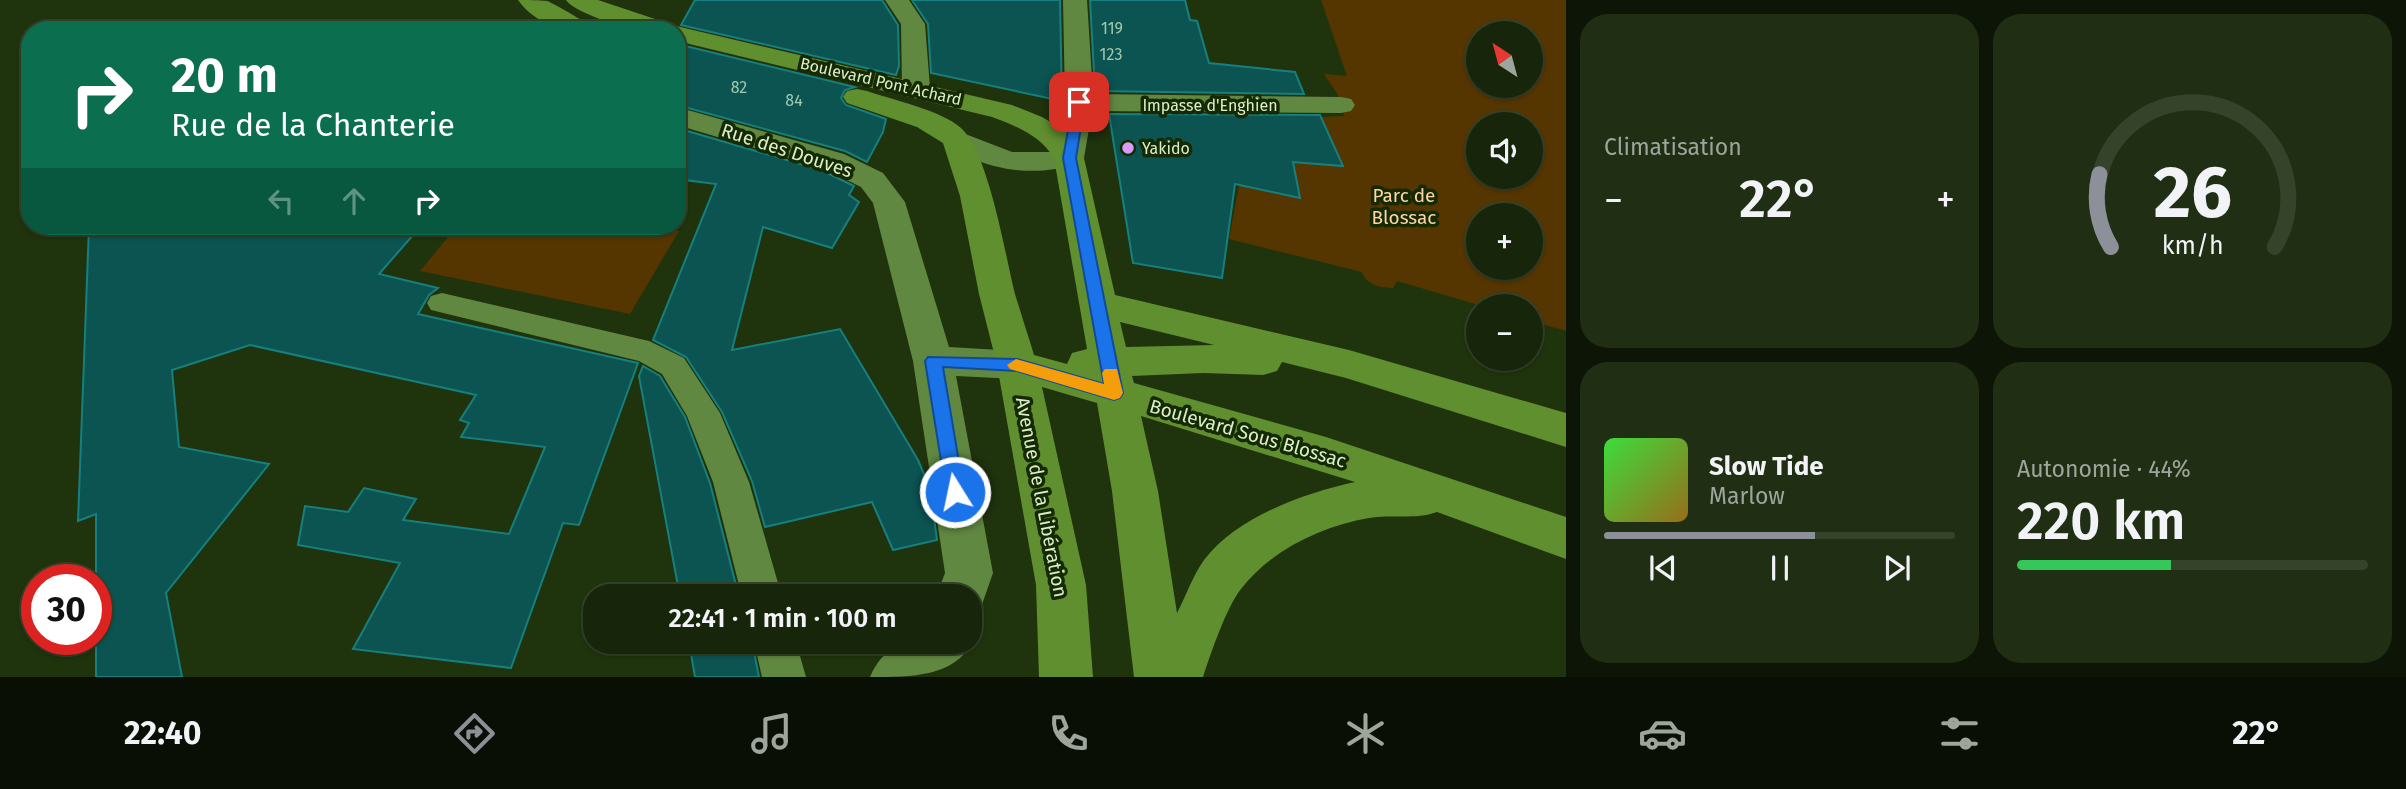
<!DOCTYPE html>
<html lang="fr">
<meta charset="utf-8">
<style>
:root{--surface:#17260a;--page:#202e13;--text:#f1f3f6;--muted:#9ea59c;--line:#36432b;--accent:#8c9099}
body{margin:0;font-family:"Fira Sans",sans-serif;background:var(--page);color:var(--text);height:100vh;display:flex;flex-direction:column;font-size:26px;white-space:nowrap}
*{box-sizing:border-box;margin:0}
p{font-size:23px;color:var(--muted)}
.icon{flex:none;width:38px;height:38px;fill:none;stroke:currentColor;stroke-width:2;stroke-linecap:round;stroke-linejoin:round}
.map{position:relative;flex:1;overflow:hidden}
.sheet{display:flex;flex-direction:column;gap:14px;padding:14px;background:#0d1506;width:840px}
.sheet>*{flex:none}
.banner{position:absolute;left:21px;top:21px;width:665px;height:214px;border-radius:28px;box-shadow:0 2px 5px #0004,0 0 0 2px var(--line);background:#0b6e4f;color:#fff;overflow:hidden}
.needle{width:46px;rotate:324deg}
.controls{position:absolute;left:1466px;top:21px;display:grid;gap:14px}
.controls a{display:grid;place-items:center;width:77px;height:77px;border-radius:50%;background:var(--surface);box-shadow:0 2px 5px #0004,0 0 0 2px var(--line);font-size:35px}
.speed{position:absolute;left:21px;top:564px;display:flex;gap:14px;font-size:35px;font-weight:700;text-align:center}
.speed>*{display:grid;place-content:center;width:91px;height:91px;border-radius:50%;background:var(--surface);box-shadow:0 2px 5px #0004,0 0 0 2px var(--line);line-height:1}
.speed .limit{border:10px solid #d22;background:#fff;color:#111}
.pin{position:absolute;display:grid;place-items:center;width:60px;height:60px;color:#fff;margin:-30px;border-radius:14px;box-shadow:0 4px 10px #0006}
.me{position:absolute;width:77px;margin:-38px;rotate:350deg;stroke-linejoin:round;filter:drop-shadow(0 0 5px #0008)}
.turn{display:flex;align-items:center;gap:24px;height:147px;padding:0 35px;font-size:32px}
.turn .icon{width:91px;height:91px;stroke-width:2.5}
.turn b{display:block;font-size:49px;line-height:60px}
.lanes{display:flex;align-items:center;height:66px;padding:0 35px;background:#0003;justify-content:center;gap:35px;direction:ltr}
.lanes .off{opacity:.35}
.big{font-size:52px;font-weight:600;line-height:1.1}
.sheet .widget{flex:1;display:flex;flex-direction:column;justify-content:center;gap:10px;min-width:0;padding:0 24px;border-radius:28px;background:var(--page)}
.sheet .dial{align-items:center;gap:0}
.dial svg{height:182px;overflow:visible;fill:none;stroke:var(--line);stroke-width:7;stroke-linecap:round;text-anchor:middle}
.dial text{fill:var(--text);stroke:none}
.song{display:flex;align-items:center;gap:21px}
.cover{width:84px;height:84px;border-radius:10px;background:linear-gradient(135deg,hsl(120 70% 55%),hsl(40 70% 35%))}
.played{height:7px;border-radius:4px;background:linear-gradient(90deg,var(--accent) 60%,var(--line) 60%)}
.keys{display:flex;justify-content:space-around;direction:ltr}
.heat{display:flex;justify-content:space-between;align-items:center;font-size:38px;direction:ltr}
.charge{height:10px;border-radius:5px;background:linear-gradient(90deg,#34c759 44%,var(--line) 0)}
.sheet .tiles{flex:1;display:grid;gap:14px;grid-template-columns:repeat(2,1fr)}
.trip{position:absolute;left:583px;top:584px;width:399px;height:70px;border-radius:28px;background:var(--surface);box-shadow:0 2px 5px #0004,0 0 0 2px var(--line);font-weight:600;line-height:70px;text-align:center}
.dock{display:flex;height:112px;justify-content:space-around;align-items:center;background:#090f04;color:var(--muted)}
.dock .icon{width:49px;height:49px}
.dock .active{color:var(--accent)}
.dock b{font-size:32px;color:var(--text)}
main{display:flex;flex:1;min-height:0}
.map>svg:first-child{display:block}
.green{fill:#553500;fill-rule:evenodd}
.building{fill:#0b5452;stroke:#177f7d;stroke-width:2}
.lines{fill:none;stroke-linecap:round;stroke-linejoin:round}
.lane{fill:#618841;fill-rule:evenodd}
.street{fill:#618841;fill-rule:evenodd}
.secondary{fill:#608f2f;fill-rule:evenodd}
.route{fill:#1a73e8;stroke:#114b97;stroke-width:2}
.slow{fill:#f59e0b}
.poi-dot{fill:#d79bf9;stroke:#152903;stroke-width:2.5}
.labels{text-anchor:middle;stroke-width:7;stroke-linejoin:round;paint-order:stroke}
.number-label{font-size:16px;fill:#a5c8ab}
.far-street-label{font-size:16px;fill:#d8efc9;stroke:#152903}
.far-poi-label{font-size:16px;fill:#d8efc9;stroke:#152903;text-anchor:start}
.street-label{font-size:19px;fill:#d8efc9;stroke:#152903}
.park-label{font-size:19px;fill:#fed5a3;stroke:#152903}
</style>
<main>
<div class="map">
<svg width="1566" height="677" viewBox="0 0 1566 677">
<rect width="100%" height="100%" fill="#1f330d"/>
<g class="green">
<path d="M1321 0H1566V331L1531 321V306H1482L1397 281 1393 288C1381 288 1366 285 1362 272L1229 239 1239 185 1299 198 1293 161 1340 166 1321 117 1344 116 1338 95 1324 74 1347 76ZM1479 33H1531V86H1479ZM1479 124H1531V177H1479ZM1479 215H1531V268H1479Z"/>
<path d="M457 226H650L679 231 630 314 420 271Z"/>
</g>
<g class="building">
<path d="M695 0H882L898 25 899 66 896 75 681 25Z"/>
<path d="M912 0H1060L1062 101 931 73 928 24Z"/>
<path d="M1090 0H1185L1190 20 1197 21 1209 63 1295 72 1304 94 1095 91Z"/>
<path d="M677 44 855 87 845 90 841 98 846 105 886 119 883 132 867 162 845 151 677 105Z"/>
<path d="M1109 114 1320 115 1343 166 1293 162 1300 198 1235 184 1222 278 1133 263Z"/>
<path d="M677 128 821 170 854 186 849 195 859 202 832 248 763 227 732 350 840 329 918 460 930 488 937 540 893 550 872 502 765 527 752 481 722 412 686 357 653 340 716 184 677 179Z"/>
<path d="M89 226H421L379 274 438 288 429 295 418 314 638 363 579 525 563 523 511 668 353 649 400 563 298 545 305 506 348 512 364 488 416 499 403 520 509 534 545 447 461 437 469 423 460 420 476 395 250 345 172 370 179 447 269 464 166 593 182 677H96V514L78 521Z"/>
<path d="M643 366 660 376 685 417 710 483 739 597H680L639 376Z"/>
<path d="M689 642H752L759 677H695Z"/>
</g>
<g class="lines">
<g class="lane">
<path d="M442 293 649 341 684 358 720 413 749 482 782 597H742L713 482 687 416 662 374 639 361 431 310 427 303 431 296Z"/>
<path d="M754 642H796L806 677H762Z"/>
</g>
<g class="street">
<path d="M885 0H909L925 24 930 88 926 94 916 96 906 94 902 88 901 24Z"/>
<path d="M1063 0H1087L1093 94 1341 97 1351 99 1355 105 1351 111 1341 113 1092 111 1084 158 1080 164C1038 175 1005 173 965 156 956 152 948 149 942 141L946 135 957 132 968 135 1012 152H1055L1065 102Z"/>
<path d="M677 107 844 154 883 173 905 202 949 347 1017 351 1031 355 1037 365 1031 375 1017 379 956 376 993 573 979 613 970 617V597H936L945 573 913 361 873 203 861 187 822 168 677 125Z"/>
<path d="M970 634 973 642C953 677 913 677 870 677 890 631 927 642 970 642Z"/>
</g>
<g class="secondary">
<path d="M518 0C527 0 539 0 547 1 553 3 593 26 595 30 566 30 537 27 518 0Z"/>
<path d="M566 0H598L676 26 1012 105 1042 117 1059 127 1084 158 1115 295 1349 350 1566 413V447L1346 378 1282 362 1277 371 1263 375 1203 373 1132 376 1134 383 1326 437 1566 517V559L1437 512C1415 520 1392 514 1369 518 1322 526 1271 550 1241 589 1226 608 1211 653 1203 677H1134L1112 491 1097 403 1042 387 1086 585 1093 677H1039L1036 585 997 365 979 294 960 196 943 143 917 127 847 103 843 97 847 91 857 89 867 91C893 100 941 110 961 128 989 153 1005 255 1015 294 1021 314 1028 335 1034 355L1067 364 1072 353 1087 349 1054 158C1040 135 1016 126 992 117L677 41V30C665 30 650 32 638 29 621 27 575 13 566 0ZM1120 322 1214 345 1126 347ZM1141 416 1355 482C1304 493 1237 517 1204 560 1193 575 1186 596 1177 613L1158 491Z"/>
</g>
</g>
<path class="route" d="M1079 99 1085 102 1076 158 1123 393 1120 398 1114 400 1017 371 943 367 964 492 962 498 955 500 948 498 946 492 925 361 928 357 1017 359 1104 384 1063 158 1073 102Z"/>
<path class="slow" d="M1016 359 1104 384 1102 373 1105 369H1117L1123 393 1120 398 1114 400 1010 369 1007 365Z"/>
<circle class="poi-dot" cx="1128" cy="148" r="7"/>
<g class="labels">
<g class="number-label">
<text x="1112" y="34">119</text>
<text x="1111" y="60">123</text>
<text x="739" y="93">82</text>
<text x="794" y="106">84</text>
</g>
<g class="far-street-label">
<text transform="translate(881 81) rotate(13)" y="6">Boulevard Pont Achard</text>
<text x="1210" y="111">Impasse d'Enghien</text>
</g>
<g class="far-poi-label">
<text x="1142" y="154">Yakido</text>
</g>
<g class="street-label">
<text transform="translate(787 150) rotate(18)" y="7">Rue des Douves</text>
<text transform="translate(1248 433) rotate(16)" y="7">Boulevard Sous Blossac</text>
<text transform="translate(1042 497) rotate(79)" y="7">Avenue de la Libération</text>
</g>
<g class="park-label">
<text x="1404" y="202">Parc de<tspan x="1404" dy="22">Blossac</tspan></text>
</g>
</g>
</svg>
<div class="controls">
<a><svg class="needle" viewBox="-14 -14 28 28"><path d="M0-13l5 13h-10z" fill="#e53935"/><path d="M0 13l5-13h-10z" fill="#9ea59c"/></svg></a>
<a><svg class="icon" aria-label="sound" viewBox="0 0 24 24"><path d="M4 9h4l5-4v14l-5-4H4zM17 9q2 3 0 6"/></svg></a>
<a>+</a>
<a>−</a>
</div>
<div class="speed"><div class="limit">30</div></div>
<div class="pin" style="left:1079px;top:102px;background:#d93025"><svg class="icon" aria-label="arrive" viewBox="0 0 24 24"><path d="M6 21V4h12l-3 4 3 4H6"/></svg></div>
<svg class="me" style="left:955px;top:492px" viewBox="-20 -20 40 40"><circle r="17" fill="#1a73e8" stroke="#fff" stroke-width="3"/><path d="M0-11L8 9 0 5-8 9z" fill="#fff"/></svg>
<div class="trip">22:41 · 1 min · 100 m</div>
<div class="banner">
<div class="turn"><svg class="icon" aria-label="right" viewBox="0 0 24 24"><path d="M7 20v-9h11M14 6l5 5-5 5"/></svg><div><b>20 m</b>Rue de la Chanterie</div></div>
<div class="lanes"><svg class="icon off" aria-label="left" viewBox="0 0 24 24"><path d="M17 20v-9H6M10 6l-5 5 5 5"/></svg><svg class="icon off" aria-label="ahead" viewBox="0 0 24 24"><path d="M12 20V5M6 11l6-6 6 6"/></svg><svg class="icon" aria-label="right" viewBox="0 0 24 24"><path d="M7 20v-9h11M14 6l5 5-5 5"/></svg></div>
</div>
</div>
<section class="sheet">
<div class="tiles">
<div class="widget"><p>Climatisation</p>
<div class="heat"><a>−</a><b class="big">22°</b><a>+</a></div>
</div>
<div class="widget dial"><svg viewBox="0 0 100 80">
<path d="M14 69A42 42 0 1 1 86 69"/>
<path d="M14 69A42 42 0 0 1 9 37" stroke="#8c9099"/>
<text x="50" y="56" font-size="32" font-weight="700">26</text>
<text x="50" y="72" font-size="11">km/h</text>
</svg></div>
<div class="widget">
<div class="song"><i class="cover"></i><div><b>Slow Tide</b><p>Marlow</p></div></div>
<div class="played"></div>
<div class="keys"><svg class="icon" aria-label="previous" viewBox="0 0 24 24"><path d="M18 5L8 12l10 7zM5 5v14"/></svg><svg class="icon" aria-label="pause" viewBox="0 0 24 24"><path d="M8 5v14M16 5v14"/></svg><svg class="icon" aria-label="next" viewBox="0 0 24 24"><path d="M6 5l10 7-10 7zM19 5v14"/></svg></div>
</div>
<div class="widget"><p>Autonomie · 44%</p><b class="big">220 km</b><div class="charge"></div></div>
</div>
</section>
</main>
<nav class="dock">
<b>22:40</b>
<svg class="icon active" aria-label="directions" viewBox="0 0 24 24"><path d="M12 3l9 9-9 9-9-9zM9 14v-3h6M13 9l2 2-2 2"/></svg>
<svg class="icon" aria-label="music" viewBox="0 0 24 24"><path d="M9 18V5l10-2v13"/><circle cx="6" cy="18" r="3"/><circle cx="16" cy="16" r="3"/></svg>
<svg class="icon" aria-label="phone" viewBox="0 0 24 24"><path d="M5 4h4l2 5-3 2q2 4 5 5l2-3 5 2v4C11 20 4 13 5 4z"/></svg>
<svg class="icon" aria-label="climate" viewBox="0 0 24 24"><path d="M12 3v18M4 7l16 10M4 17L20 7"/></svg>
<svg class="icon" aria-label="car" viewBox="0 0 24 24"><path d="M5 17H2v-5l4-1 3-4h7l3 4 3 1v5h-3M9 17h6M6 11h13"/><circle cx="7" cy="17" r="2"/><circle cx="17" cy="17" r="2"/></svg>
<svg class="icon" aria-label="filters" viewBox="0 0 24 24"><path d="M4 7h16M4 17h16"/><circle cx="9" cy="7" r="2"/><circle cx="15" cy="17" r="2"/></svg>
<b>22°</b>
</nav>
